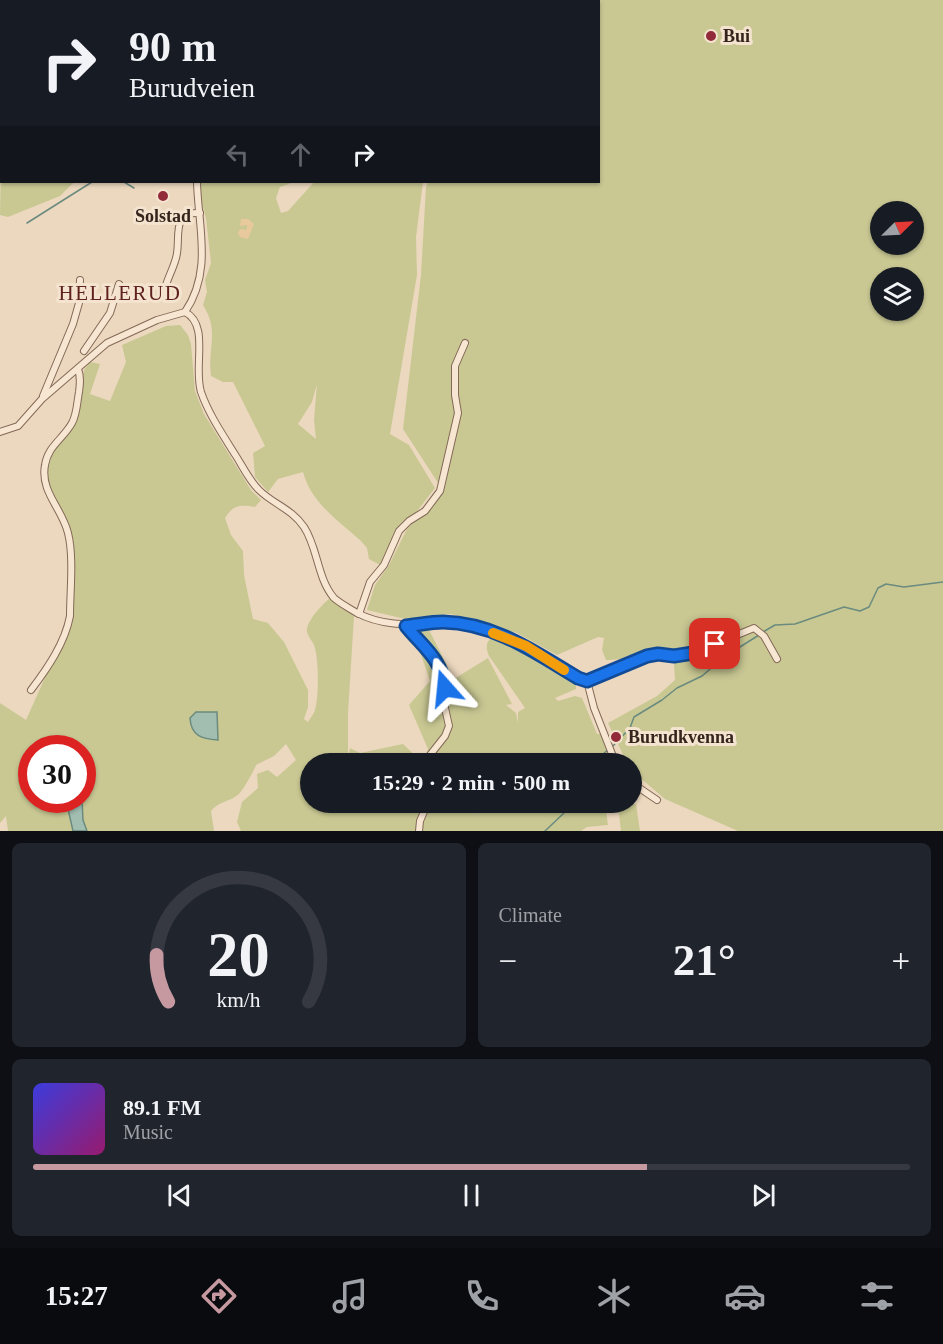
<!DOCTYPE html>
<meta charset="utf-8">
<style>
:root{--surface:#171b24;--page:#20242c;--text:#f1f3f6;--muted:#9ea1a6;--line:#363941;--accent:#c699a1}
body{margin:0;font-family:Georgia,serif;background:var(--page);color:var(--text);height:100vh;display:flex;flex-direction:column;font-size:22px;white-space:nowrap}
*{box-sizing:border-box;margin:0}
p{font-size:20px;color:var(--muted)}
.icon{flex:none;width:33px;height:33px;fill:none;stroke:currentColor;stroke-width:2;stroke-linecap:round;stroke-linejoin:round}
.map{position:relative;height:831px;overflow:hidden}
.panel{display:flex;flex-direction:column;gap:12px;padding:12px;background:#0d0f14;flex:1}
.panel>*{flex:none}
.guide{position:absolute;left:0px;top:0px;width:600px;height:183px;box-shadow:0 2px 4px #0004;background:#171b24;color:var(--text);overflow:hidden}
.needle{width:39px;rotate:66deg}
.controls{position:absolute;left:870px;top:201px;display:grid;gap:12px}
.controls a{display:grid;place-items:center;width:54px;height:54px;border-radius:50%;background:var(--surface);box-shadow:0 2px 4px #0004;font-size:30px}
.speed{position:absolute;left:18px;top:735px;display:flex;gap:12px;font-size:30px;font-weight:700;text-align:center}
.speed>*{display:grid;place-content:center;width:78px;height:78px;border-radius:50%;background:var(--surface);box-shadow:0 2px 4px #0004;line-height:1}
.speed .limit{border:9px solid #d22;background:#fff;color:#111}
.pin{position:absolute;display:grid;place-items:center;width:51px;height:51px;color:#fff;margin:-26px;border-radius:12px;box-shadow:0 3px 9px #0006}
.me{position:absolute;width:66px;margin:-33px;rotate:342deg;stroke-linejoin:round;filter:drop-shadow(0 0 4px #0008)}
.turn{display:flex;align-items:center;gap:21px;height:126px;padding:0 30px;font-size:27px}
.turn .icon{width:78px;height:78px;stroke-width:2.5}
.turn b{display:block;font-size:42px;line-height:51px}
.lanes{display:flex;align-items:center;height:57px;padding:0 30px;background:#0003;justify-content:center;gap:30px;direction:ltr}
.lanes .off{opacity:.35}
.big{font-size:45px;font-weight:700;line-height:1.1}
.panel .card{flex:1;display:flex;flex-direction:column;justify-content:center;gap:9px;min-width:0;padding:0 21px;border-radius:9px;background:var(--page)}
.panel .dial{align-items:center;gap:0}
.dial svg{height:156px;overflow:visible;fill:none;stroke:var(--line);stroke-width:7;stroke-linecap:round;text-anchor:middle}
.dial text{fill:var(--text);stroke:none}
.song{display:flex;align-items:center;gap:18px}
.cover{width:72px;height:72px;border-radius:9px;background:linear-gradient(135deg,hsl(240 70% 55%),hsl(320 70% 35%))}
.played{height:6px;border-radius:3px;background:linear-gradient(90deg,var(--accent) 70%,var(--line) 70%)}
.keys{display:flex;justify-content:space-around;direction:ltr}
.heat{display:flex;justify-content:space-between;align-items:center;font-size:33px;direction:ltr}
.panel .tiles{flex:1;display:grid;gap:12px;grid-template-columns:1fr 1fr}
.card:last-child{grid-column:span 2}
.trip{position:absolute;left:300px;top:753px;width:342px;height:60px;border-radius:30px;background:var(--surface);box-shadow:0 2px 4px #0004;font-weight:700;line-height:60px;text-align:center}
.tabs{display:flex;height:96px;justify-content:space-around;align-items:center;background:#090b0e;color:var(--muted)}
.tabs .icon{width:42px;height:42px}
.tabs .current{color:var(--accent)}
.tabs b{font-size:27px;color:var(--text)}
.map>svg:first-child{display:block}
.green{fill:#c9c893;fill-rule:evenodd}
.sand{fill:#e8c99c}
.water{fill:#a2beb1;stroke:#6a8b7e;stroke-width:1.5}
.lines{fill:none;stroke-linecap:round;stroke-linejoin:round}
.stream{stroke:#6a8b7e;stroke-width:1.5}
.river{stroke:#a2beb1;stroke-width:10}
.street-casing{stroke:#846958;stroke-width:8}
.street{stroke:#f7e6d1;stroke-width:6}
.route-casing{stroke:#114b97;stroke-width:15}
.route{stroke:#1a73e8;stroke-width:10}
.slow{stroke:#f59e0b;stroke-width:10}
.poi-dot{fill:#912a39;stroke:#f4e3ce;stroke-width:2}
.labels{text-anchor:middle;stroke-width:6;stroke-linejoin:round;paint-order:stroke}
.poi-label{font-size:18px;font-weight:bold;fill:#34241c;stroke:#f4e3ce;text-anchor:start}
.quarter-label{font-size:21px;letter-spacing:1.5px;fill:#5f211d;stroke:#f4e3ce}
</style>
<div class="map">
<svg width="943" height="831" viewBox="0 0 943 831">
<rect width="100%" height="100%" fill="#ecd8bf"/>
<g class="green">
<path d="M241 0H404L403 2Z"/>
<path d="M407 0H943V831H738L665 799 632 771V764L627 763 608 723 657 696 675 680 673 650C646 648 632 661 606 660L602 650 604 638 598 637 557 655 517 633 451 614 405 619 367 610 375 585 389 565 407 529 442 489 403 429 421 275 426 187 428 182H598V2L406 1ZM880 212H914V244H880ZM880 278H914V310H880Z"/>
<path d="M1 158 2 182H74L60 196 8 217 0 215Z"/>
<path d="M201 182H294L280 187 276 198 281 213 288 211 314 182H423L416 237 417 275 390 434 409 445 435 488 415 514 400 524 389 546 382 566 369 559 367 548 361 541C339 521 311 503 303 472L278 479 268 492 255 477 253 453 265 446 233 382H223L211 376C207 347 220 332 203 305L207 292 205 280 211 263 206 218 201 201ZM317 384 314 420 316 439 298 424 312 402Z"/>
<path d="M180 325 188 335 191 344 195 391 204 414 251 490 261 500 255 507C240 505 234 504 225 518L231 535 243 551 244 575 253 619 268 623 284 642 308 690V707L304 719 308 722C310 718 314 714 315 710 319 696 319 658 314 645 311 639 306 635 307 628 310 617 322 605 330 598L354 616 348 713V757L350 748 360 753 403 744 423 763 428 749 409 705 430 681 418 646 403 632 429 630 454 679 488 658 512 704 506 705 516 713 518 723V712L525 708 489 656C486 648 485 643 492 637L523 648 576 682V689L555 698 558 701 575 696 582 698 597 734H601L611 760 609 764H310V802L492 803 478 814 497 803H605L608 825 587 827 581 831H241L237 822 242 802 258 788 257 774 268 770 277 777 296 760 286 744 274 756 256 765C254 771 243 790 239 794 230 802 219 801 211 811L214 831H87L83 820 82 748H32V800H66L73 831H8L6 816 0 823V703L26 720 72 617 71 532 63 512 47 488 45 475 48 455 76 422 84 370 90 362 100 364 90 394 110 401 126 362 122 345 166 326Z"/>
<path d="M636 804 640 831H621L618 806Z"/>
</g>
<path class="sand" d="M241 219H248L254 224 248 239 240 237 238 233 240 229 246 230 247 228V225L240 226Z"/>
<g class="water">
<path d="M196 712H217L218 740C202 739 191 736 190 718Z"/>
<path d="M66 800H82L83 820 87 831H73Z"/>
</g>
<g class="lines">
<g class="stream">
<path d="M124 182 134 188"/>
<path d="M27 223 92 182"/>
<path d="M763 632 775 625 795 624 844 607 860 611 869 607 878 588 886 584 904 587 943 582"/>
<path d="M613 746 630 728 634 717 662 700 677 688 702 676 724 657 759 635"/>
<path d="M591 764 609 749"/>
<path d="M545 831 564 813 570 802"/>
</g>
<g class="river">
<path d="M10 2 11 0"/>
<path d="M0 22 2 19"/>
</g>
<g class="street-casing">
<g id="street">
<path d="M166 285C169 275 176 263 177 253 180 235 172 211 200 213"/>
<path d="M185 312C213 271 198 226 197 182"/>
<path d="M84 351 110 313 119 284"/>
<path d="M43 396 73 324 79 303 80 280"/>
<path d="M0 432 18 426 42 399 107 343 157 320 185 312C210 325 193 366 201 392 209 415 223 435 236 456 243 467 249 480 259 490 273 504 292 509 304 527 318 548 317 578 334 598 341 604 349 608 357 613 399 634 434 617 477 628 515 638 545 659 578 678L587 681 647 656 658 654 673 656 693 653 754 628 764 636 777 659"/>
<path d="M359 614 370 582 384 565 399 531 409 521 425 511 440 491 458 413 455 395V366L465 343"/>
<path d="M406 625 433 655 444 676 445 708 449 726 445 736 430 755 426 764"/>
<path d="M587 681 594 708 616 764"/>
<path d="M31 690C47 669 65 643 70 616 70 591 74 557 68 533 62 508 40 492 45 465 48 446 63 439 72 423 77 414 77 402 79 392 80 384 81 377 78 369"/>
<path d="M632 783 657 800"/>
<path d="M419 831 420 821 428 802"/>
</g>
</g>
<use href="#street" class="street"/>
</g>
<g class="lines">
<g class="route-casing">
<path id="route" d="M445 688C442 659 422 646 406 626 418 625 430 622 443 622 495 623 536 653 578 678L587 681 647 656 658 654 674 656 693 653 715 644"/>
</g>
<use href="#route" class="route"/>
<path class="slow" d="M493 633 526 646 564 670"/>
</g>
<g class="poi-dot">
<circle cx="711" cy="36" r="6"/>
<circle cx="163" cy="196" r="6"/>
<circle cx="616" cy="737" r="6"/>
</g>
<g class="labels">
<g class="poi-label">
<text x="723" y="42">Bui</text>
<text x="163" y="222" text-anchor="middle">Solstad</text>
<text x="628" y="743">Burudkvenna</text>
</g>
<g class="quarter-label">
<text x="120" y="300">HELLERUD</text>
</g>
</g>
</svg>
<div class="controls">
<a><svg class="needle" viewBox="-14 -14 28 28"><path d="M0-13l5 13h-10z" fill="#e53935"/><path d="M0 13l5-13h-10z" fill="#9ea1a6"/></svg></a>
<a><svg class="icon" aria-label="layers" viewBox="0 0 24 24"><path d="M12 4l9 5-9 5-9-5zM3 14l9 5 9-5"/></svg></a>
</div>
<div class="speed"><div class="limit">30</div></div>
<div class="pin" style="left:715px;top:644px;background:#d93025"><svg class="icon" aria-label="arrive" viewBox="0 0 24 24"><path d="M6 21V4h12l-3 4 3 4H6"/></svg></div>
<svg class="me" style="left:445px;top:688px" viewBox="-20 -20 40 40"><path d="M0-17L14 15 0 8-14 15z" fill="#1a73e8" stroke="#fff" stroke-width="4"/></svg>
<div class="trip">15:29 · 2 min · 500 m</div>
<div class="guide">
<div class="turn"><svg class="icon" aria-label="right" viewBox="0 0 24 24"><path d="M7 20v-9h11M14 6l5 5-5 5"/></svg><div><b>90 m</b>Burudveien</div></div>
<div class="lanes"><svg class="icon off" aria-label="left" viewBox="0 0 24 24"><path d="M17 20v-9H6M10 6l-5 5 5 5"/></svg><svg class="icon off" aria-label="ahead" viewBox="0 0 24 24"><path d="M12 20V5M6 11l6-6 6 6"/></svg><svg class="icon" aria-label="right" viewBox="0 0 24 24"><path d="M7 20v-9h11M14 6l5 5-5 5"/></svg></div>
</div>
</div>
<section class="panel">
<div class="tiles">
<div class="card dial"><svg viewBox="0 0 100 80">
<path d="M14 69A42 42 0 1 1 86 69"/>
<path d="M14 69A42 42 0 0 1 8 45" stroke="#c699a1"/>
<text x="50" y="56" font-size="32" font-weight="700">20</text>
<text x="50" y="72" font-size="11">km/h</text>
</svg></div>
<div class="card"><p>Climate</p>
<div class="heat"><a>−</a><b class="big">21°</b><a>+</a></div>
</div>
<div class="card">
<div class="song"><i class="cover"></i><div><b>89.1 FM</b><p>Music</p></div></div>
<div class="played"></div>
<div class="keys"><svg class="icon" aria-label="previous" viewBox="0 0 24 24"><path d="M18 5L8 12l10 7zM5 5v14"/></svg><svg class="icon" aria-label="pause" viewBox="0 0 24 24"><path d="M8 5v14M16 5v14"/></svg><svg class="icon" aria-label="next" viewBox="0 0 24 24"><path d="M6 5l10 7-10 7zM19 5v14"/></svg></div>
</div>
</div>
</section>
<nav class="tabs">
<b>15:27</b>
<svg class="icon current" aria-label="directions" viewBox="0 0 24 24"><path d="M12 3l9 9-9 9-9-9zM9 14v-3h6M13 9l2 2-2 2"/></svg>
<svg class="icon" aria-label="music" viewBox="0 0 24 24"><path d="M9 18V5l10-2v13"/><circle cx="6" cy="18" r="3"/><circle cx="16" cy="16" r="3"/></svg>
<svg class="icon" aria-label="phone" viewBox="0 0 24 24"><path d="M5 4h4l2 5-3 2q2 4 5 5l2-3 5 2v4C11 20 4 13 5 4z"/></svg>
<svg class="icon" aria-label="climate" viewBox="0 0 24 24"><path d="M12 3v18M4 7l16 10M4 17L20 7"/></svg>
<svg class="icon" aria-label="car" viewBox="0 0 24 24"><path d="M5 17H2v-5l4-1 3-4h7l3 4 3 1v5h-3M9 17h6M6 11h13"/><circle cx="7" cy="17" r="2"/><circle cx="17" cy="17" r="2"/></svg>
<svg class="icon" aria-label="filters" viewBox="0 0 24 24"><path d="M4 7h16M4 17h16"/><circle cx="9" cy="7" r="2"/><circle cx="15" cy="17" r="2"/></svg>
</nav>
